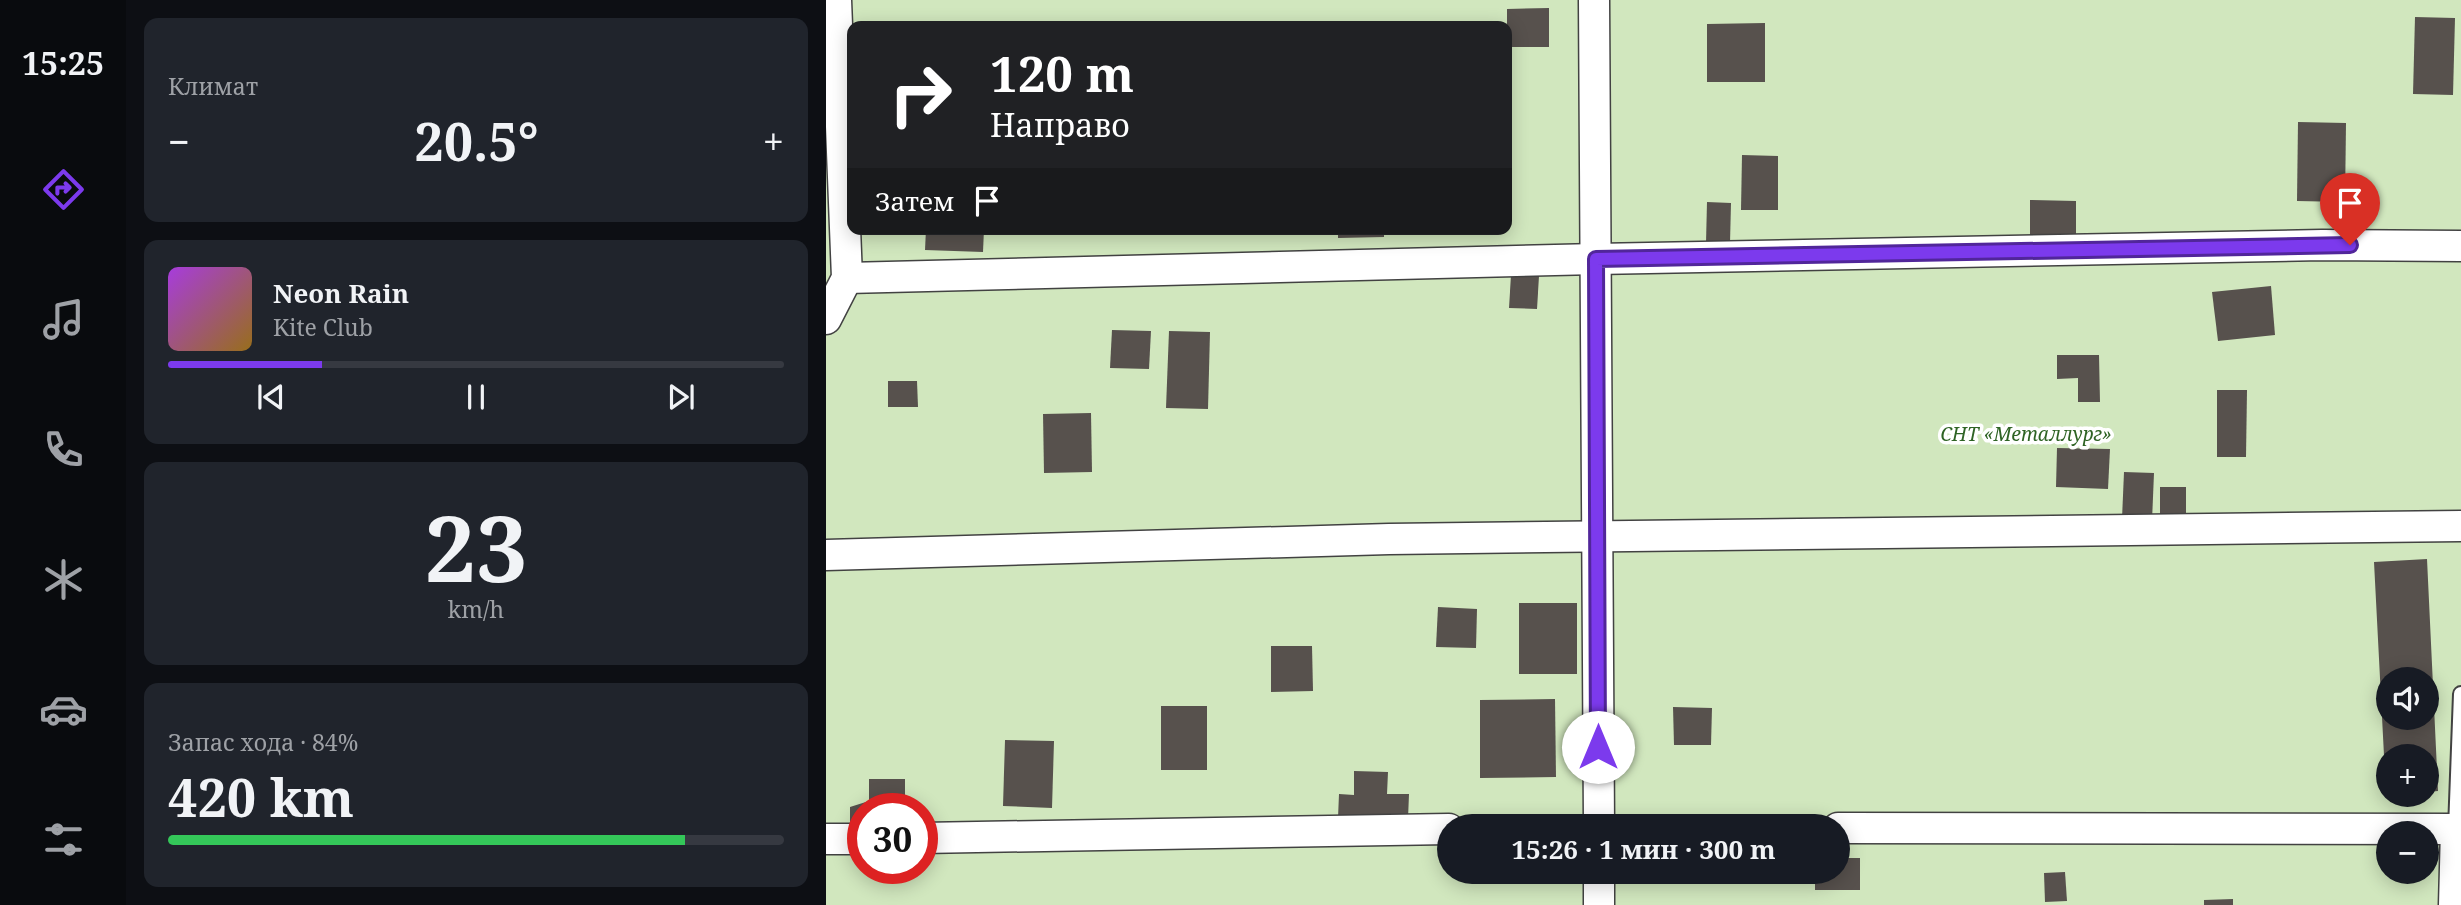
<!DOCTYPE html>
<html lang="ru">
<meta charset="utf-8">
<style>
:root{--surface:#171b24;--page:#20242c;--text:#f1f3f6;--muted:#9ea1a6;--line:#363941;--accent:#7c3aed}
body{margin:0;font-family:"Noto Serif",serif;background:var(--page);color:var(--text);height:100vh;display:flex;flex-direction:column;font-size:26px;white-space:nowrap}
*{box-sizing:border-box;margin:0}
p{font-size:23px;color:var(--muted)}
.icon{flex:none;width:38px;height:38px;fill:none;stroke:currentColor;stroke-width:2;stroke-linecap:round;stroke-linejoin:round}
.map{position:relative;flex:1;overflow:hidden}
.details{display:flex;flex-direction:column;gap:18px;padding:18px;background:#0d0f14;width:700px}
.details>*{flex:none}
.banner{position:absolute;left:21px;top:21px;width:665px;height:214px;border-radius:14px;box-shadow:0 4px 18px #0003;background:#202124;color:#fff;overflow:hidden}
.controls{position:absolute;left:1550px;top:667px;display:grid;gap:14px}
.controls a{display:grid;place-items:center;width:63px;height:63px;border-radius:50%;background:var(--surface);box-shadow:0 4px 18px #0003;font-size:35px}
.speed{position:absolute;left:21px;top:793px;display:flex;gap:14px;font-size:35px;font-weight:700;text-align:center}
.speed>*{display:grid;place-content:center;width:91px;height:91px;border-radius:50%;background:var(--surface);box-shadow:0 4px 18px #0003;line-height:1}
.speed .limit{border:10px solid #d22;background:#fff;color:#111}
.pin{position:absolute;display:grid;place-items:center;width:60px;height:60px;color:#fff;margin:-72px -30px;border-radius:50% 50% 50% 0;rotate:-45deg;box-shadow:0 0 7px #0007}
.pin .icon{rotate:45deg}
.me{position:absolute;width:77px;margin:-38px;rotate:0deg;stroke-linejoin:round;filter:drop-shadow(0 0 5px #0008)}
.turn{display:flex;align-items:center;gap:24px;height:147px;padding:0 28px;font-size:32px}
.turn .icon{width:91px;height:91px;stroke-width:2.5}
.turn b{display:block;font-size:49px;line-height:60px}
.then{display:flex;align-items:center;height:66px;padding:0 28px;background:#0003;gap:14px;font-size:26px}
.big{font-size:52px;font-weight:700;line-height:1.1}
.details .card{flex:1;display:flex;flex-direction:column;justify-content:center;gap:10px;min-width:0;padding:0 24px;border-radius:14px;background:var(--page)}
.details .dial{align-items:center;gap:0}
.dial b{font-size:91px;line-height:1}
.song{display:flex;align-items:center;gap:21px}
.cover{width:84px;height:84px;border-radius:10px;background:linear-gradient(135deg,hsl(280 70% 55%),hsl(40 70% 35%))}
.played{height:7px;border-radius:4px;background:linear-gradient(90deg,var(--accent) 25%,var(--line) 25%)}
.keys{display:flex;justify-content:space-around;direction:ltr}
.heat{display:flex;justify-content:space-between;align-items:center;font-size:38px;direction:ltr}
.charge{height:10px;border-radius:5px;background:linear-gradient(90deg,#34c759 84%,var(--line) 0)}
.trip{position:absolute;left:611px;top:814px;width:413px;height:70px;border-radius:35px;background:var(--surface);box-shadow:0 4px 18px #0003;font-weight:700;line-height:70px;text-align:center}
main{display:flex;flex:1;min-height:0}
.menu{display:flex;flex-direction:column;width:126px;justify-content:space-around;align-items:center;background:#090b0e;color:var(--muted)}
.menu .icon{width:49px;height:49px}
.menu .selected{color:var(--accent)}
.menu b{font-size:32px;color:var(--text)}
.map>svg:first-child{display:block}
.green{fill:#d1e7be;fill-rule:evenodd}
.building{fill:#57514d;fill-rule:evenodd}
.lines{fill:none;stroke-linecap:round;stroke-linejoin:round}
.service-casing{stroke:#424242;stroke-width:18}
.minor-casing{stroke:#424242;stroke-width:33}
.service{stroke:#fff;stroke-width:14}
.minor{stroke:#fff;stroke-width:30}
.route-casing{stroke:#51269a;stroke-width:18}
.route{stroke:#7c3aed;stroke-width:12}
.labels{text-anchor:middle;stroke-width:7;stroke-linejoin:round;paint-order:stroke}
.park-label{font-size:19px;font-style:italic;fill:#2e6324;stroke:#fff}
</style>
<main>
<nav class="menu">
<b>15:25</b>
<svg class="icon selected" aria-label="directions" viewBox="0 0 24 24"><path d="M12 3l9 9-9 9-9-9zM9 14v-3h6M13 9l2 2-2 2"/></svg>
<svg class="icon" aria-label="music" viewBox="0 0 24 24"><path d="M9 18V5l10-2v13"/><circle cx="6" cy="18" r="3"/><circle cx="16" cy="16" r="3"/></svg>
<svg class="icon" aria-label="phone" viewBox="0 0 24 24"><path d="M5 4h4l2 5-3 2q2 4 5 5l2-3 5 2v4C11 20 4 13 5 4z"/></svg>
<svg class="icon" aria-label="climate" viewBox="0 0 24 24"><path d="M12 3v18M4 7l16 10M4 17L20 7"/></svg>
<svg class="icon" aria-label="car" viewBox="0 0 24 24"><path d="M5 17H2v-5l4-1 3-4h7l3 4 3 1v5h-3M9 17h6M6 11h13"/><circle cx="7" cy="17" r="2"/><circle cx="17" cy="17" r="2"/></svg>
<svg class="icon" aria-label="filters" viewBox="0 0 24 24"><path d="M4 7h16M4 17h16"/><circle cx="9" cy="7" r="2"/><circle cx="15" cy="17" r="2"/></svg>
</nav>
<section class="details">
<div class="card"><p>Климат</p>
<div class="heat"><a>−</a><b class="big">20.5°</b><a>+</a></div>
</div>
<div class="card">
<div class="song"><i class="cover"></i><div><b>Neon Rain</b><p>Kite Club</p></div></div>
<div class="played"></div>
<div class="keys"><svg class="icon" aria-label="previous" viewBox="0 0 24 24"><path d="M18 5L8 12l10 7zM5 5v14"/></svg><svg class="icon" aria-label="pause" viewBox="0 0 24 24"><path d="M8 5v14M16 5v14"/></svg><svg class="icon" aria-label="next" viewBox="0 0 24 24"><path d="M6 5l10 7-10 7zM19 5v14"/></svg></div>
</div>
<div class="card dial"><b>23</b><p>km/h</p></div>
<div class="card"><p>Запас хода · 84%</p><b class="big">420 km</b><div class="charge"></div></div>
</section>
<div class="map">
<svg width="1635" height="905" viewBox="0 0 1635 905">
<rect width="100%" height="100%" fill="#fefcf3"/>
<path class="green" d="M0 0H1635V905H0ZM26 26H681V229H26ZM1563 679H1601V718H1563ZM1563 756H1601V794H1563ZM37 808H96V868H37ZM623 826H1012V872H623ZM1563 833H1601V872H1563Z"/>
<g class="building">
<path d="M723 8V47H681V9Z"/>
<path d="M1589 17 1629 18 1627 95 1587 94Z"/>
<path d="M939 23V82H881V24Z"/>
<path d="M1472 122 1520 123 1519 202 1471 201Z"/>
<path d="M916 155 952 156V210H915Z"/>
<path d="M1204 200 1250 201V246H1204Z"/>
<path d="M881 202 905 203 904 243H880Z"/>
<path d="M100 229H158L157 252 99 250Z"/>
<path d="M512 229H558V237L512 238Z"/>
<path d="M685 275 713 276 711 309 683 308Z"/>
<path d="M1445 286 1449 335 1392 341 1386 292Z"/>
<path d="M286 330 325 331 323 369 284 368Z"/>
<path d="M343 331 384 332 382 409 340 408Z"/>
<path d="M1231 355H1273L1274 402H1252V378L1231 379Z"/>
<path d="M62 381H91L92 407H62Z"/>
<path d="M1391 390H1421L1420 457H1391Z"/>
<path d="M265 413 266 472 218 473 217 414Z"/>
<path d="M1231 448 1284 449 1282 489 1230 487Z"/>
<path d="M1298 472 1328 473 1326 521 1296 519Z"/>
<rect x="1334" y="487" width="26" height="40"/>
<path d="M1601 559 1612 791 1601 792V756H1563V794H1560L1548 562ZM1563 679H1601V718H1563Z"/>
<rect x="693" y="603" width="58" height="71"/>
<path d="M612 607 651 609 650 648 610 647Z"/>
<path d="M445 646H486L487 691 445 692Z"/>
<path d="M729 699 730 777 654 778V700Z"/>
<rect x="335" y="706" width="46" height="64"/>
<path d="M847 707 886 708 885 745H848Z"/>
<path d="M179 740 228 741 226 808 177 806Z"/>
<path d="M528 771 562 772 561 794H583L582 819 512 818 513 794 528 795Z"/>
<path d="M43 779H79V808H37V825H24V807L43 801Z"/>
<path d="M1012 858H1034V890H989V872H1012Z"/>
<path d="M1239 872 1241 901 1219 902 1218 873Z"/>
<path d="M1407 899V905H1378V900Z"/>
</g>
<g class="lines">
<g class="service-casing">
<path id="service" d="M1630 829 1635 694"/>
</g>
<g class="minor-casing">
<g id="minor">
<path d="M768 0 773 826"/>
<path d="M21 278 770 259 1496 245 1635 246"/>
<path d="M0 319 21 278 10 0"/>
<path d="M0 555 563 539 1635 526"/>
<path d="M1012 828 1635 829"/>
<path d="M96 838 623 829"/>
<path d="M0 839H37"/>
<path d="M773 872V905"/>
<path d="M1628 905 1630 829"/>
</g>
</g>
<use href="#service" class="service"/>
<use href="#minor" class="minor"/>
</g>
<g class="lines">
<g class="route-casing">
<path id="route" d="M772 747 770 259 1524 245"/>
</g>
<use href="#route" class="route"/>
</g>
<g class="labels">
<g class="park-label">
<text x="1200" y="441">СНТ «Металлург»</text>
</g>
</g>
</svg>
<div class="controls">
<a><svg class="icon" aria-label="sound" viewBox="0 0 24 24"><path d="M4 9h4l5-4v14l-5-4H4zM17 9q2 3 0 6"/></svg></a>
<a>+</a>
<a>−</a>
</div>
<div class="speed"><div class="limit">30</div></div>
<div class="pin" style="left:1524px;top:245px;background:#d93025"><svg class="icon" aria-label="arrive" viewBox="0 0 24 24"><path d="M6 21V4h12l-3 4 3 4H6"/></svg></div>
<svg class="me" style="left:772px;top:747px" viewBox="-20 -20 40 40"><circle r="19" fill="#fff"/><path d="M0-13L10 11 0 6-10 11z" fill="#7c3aed"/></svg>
<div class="trip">15:26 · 1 мин · 300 m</div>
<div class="banner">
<div class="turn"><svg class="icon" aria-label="right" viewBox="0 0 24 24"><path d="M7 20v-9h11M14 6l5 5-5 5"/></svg><div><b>120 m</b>Направо</div></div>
<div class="then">Затем<svg class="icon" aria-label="arrive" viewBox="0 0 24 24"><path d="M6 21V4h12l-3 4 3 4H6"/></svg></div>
</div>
</div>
</main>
